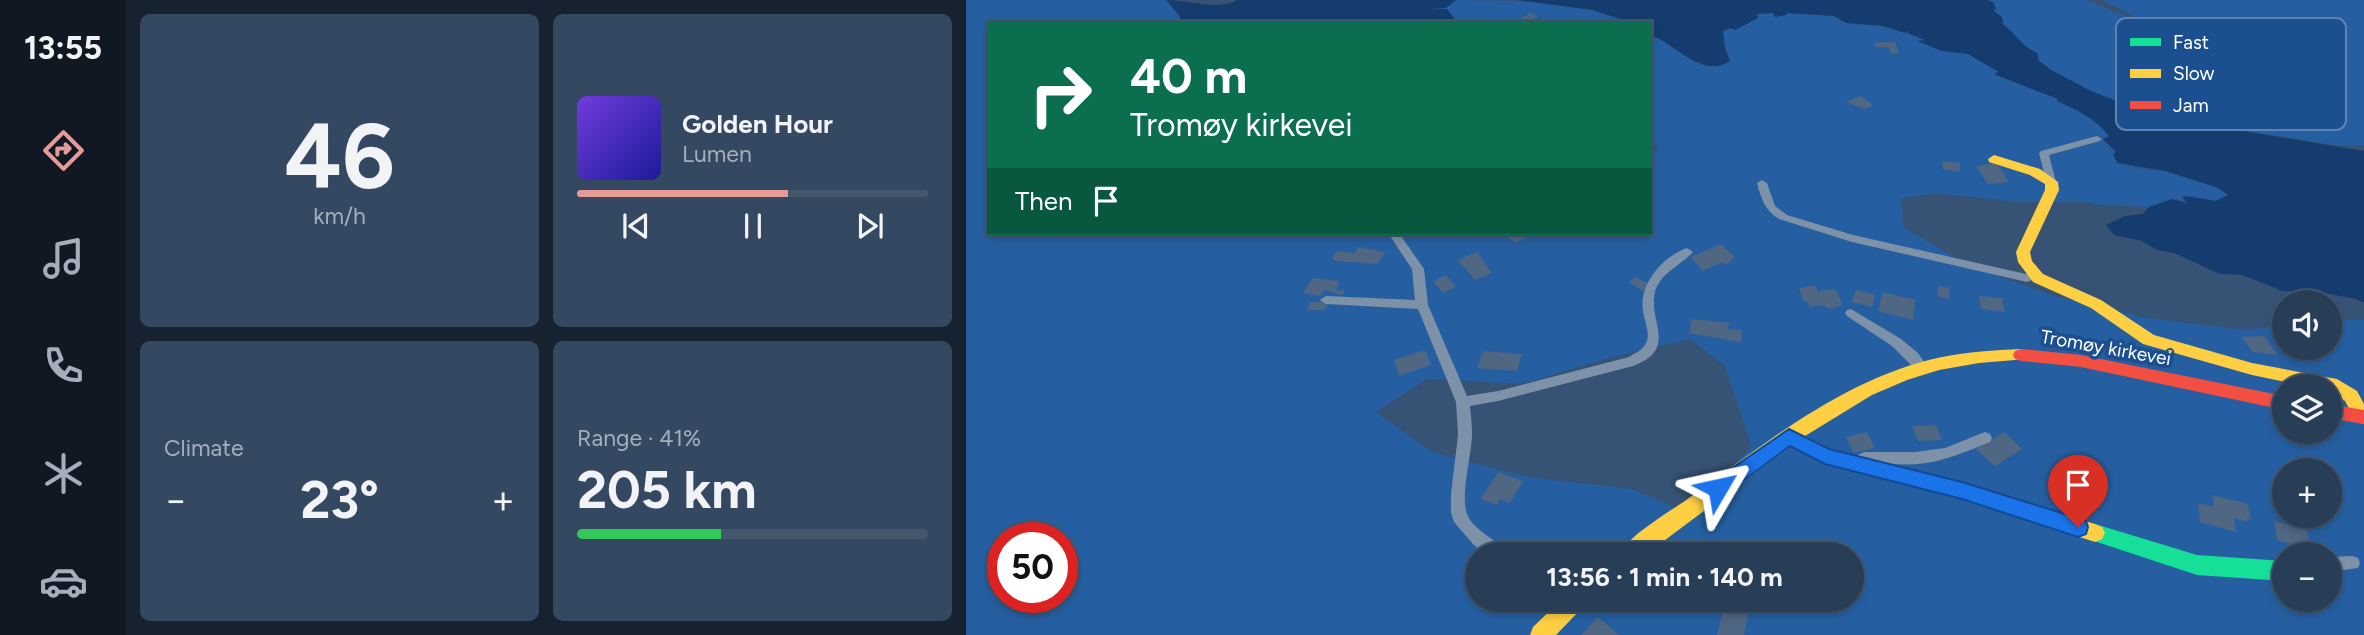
<!DOCTYPE html>
<meta charset="utf-8">
<style>
:root{--surface:#283e57;--page:#344961;--text:#f1f3f6;--muted:#a5aeba;--line:#44576d;--accent:#e69b98}
body{margin:0;font-family:Figtree,sans-serif;background:var(--page);color:var(--text);height:100vh;display:flex;flex-direction:column;font-size:26px;white-space:nowrap}
*{box-sizing:border-box;margin:0}
p{font-size:23px;color:var(--muted)}
.icon{flex:none;width:38px;height:38px;fill:none;stroke:currentColor;stroke-width:2;stroke-linecap:round;stroke-linejoin:round}
.map{position:relative;flex:1;overflow:hidden}
.details{display:flex;flex-direction:column;gap:14px;padding:14px;background:#162230;width:840px}
.details>*{flex:none}
.guide{position:absolute;left:21px;top:21px;width:665px;height:214px;border-radius:0px;box-shadow:0 4px 10px #0003,0 0 0 2px var(--line);background:#0b6e4f;color:#fff;overflow:hidden}
.controls{position:absolute;left:1306px;top:290px;display:grid;gap:14px}
.controls a{display:grid;place-items:center;width:70px;height:70px;border-radius:50%;background:var(--surface);box-shadow:0 4px 10px #0003,0 0 0 2px var(--line);font-size:35px}
.speed{position:absolute;left:21px;top:522px;display:flex;gap:14px;font-size:35px;font-weight:700;text-align:center}
.speed>*{display:grid;place-content:center;width:91px;height:91px;border-radius:50%;background:var(--surface);box-shadow:0 4px 10px #0003,0 0 0 2px var(--line);line-height:1}
.speed .limit{border:10px solid #d22;background:#fff;color:#111}
.pin{position:absolute;display:grid;place-items:center;width:60px;height:60px;color:#fff;margin:-72px -30px;border-radius:50% 50% 50% 0;rotate:-45deg;box-shadow:0 0 7px #0007}
.pin .icon{rotate:45deg}
.me{position:absolute;width:77px;margin:-38px;rotate:54deg;stroke-linejoin:round;filter:drop-shadow(0 0 5px #0008)}
.turn{display:flex;align-items:center;gap:24px;height:147px;padding:0 28px;font-size:32px}
.turn .icon{width:91px;height:91px;stroke-width:2.5}
.turn b{display:block;font-size:49px;line-height:60px}
.then{display:flex;align-items:center;height:66px;padding:0 28px;background:#0003;gap:14px;font-size:26px}
.big{font-size:52px;font-weight:700;line-height:1.1}
.details .widget{flex:1;display:flex;flex-direction:column;justify-content:center;gap:10px;min-width:0;padding:0 24px;border-radius:10px;background:var(--page)}
.details .dial{align-items:center;gap:0}
.dial b{font-size:91px;line-height:1}
.song{display:flex;align-items:center;gap:21px}
.cover{width:84px;height:84px;border-radius:10px;background:linear-gradient(135deg,hsl(260 70% 55%),hsl(240 70% 35%))}
.played{height:7px;border-radius:4px;background:linear-gradient(90deg,var(--accent) 60%,var(--line) 60%)}
.keys{display:flex;justify-content:space-around;direction:ltr}
.heat{display:flex;justify-content:space-between;align-items:center;font-size:38px;direction:ltr}
.charge{height:10px;border-radius:5px;background:linear-gradient(90deg,#34c759 41%,var(--line) 0)}
.details .tiles{flex:1;display:grid;gap:14px;grid-template-columns:repeat(2,1fr)}
.trip{position:absolute;left:499px;top:542px;width:399px;height:70px;border-radius:35px;background:var(--surface);box-shadow:0 4px 10px #0003,0 0 0 2px var(--line);font-weight:700;line-height:70px;text-align:center}
main{display:flex;flex:1;min-height:0}
.tabs{display:flex;flex-direction:column;width:126px;justify-content:space-around;align-items:center;background:#101923;color:var(--muted)}
.tabs .icon{width:49px;height:49px}
.tabs .current{color:var(--accent)}
.tabs b{font-size:32px;color:var(--text)}
.map>svg:first-child{display:block}
.green{fill:#265fa1;fill-rule:evenodd}
.water{fill:#153c6e}
.building{fill:#506783}
.lines{fill:none;stroke-linecap:round;stroke-linejoin:round}
.street{fill:#7d92a8;fill-rule:evenodd}
.fast{fill:#16e098;fill-rule:evenodd}
.slow{fill:#ffcf43;fill-rule:evenodd}
.jam{fill:#f24e42;fill-rule:evenodd}
.route{fill:#1a73e8;stroke:#114b97;stroke-width:2}
.labels{text-anchor:middle;stroke-width:7;stroke-linejoin:round;paint-order:stroke}
.street-label{font-size:19px;fill:#fff;stroke:#1b4f8f}
.key{fill:#1b4f8f;stroke:#5f84b1;stroke-width:2}
.key-label{font-size:19px;fill:#fff}
</style>
<main>
<nav class="tabs">
<b>13:55</b>
<svg class="icon current" aria-label="directions" viewBox="0 0 24 24"><path d="M12 3l9 9-9 9-9-9zM9 14v-3h6M13 9l2 2-2 2"/></svg>
<svg class="icon" aria-label="music" viewBox="0 0 24 24"><path d="M9 18V5l10-2v13"/><circle cx="6" cy="18" r="3"/><circle cx="16" cy="16" r="3"/></svg>
<svg class="icon" aria-label="phone" viewBox="0 0 24 24"><path d="M5 4h4l2 5-3 2q2 4 5 5l2-3 5 2v4C11 20 4 13 5 4z"/></svg>
<svg class="icon" aria-label="climate" viewBox="0 0 24 24"><path d="M12 3v18M4 7l16 10M4 17L20 7"/></svg>
<svg class="icon" aria-label="car" viewBox="0 0 24 24"><path d="M5 17H2v-5l4-1 3-4h7l3 4 3 1v5h-3M9 17h6M6 11h13"/><circle cx="7" cy="17" r="2"/><circle cx="17" cy="17" r="2"/></svg>
</nav>
<section class="details">
<div class="tiles">
<div class="widget dial"><b>46</b><p>km/h</p></div>
<div class="widget">
<div class="song"><i class="cover"></i><div><b>Golden Hour</b><p>Lumen</p></div></div>
<div class="played"></div>
<div class="keys"><svg class="icon" aria-label="previous" viewBox="0 0 24 24"><path d="M18 5L8 12l10 7zM5 5v14"/></svg><svg class="icon" aria-label="pause" viewBox="0 0 24 24"><path d="M8 5v14M16 5v14"/></svg><svg class="icon" aria-label="next" viewBox="0 0 24 24"><path d="M6 5l10 7-10 7zM19 5v14"/></svg></div>
</div>
<div class="widget"><p>Climate</p>
<div class="heat"><a>−</a><b class="big">23°</b><a>+</a></div>
</div>
<div class="widget"><p>Range · 41%</p><b class="big">205 km</b><div class="charge"></div></div>
</div>
</section>
<div class="map">
<svg width="1398" height="635" viewBox="0 0 1398 635">
<rect width="100%" height="100%" fill="#365274"/>
<g class="green">
<path d="M0 0H200L213 15 216 23H23V233H684V155L691 149 684 140V35L697 39 705 48 764 61 756 35 758 30 783 23 790 14 807 13 809 17 820 15 819 13 868 16 880 22 943 30 942 33 959 39 958 41 967 48 1002 54 1033 72 1030 75 1092 99V102C1113 111 1129 118 1143 136L1137 139 1140 143 1169 168 1199 171 1250 187 1262 195 1250 201 1231 198 1221 203 1211 199 1183 207 1134 205 1117 202H1052L969 193 936 198 937 227 1000 264 1085 295 1181 318 1280 330 1318 325V348H1363V319L1398 320V635H0ZM724 339 759 366 786 447 727 505 717 511 666 489 561 477 466 452 410 412 461 379 556 384 646 357ZM1318 387H1363V432H1318ZM1318 471H1363V516H1318ZM37 537H96V597H37ZM511 555H886V600H511ZM1318 555H1363V600H1318Z"/>
<path d="M490 0 569 1 626 10 667 23H487L481 10 460 9 478 8Z"/>
<path d="M1021 0H1121L1158 16 1169 17 1137 0H1398V145H1368L1211 120 1177 111 1125 91 1085 70 1073 61 1069 52 1064 50 1036 24 1033 14 1028 11 1027 2Z"/>
</g>
<g class="water">
<path d="M200 0C223 0 250 11 272 0H490L480 8 461 9H481L489 19 487 23H404L364 19 359 21 361 23H216L213 15Z"/>
<path d="M551 0H1021L1027 2 1030 8 1028 11 1036 17 1037 24C1046 31 1059 49 1071 53L1073 61 1085 70 1125 91 1177 111 1211 120 1398 151V303L1390 299 1353 292 1317 291 1276 275 1254 274 1208 253 1191 250 1176 241 1148 235 1140 225 1159 216 1177 214 1183 207 1206 199 1221 203 1216 197 1220 196 1250 201 1262 195 1250 187 1199 171 1151 163 1147 154 1150 152 1137 139 1143 136C1129 118 1111 110 1091 101L1092 99 1030 75 1029 73 1033 72 1002 54 976 51 951 41 959 40 941 33 942 30 939 33 917 26 880 23 868 16 821 13 820 15 809 17 807 13 791 14 792 18 769 30 764 28 757 31 759 49 764 61C736 80 708 42 684 35V23H667L626 10Z"/>
</g>
<g class="building">
<path d="M564 13 572 16 563 22 548 23Z"/>
<path d="M921 42H929L933 53H925L923 47H910L908 43Z"/>
<path d="M895 96 907 105 899 109 880 102Z"/>
<path d="M976 161 994 163V172L977 169Z"/>
<path d="M1030 162 1043 182 1022 184 1010 167Z"/>
<path d="M543 233H569L550 243 539 235Z"/>
<path d="M755 244 769 257 760 265 757 262 737 271 725 257Z"/>
<path d="M392 247 419 252 411 264 369 261 366 258 370 251 388 253Z"/>
<path d="M511 252 526 273 509 280 492 260Z"/>
<path d="M480 275 490 287 477 293 467 281Z"/>
<path d="M670 277 684 285 677 291 663 282Z"/>
<path d="M347 278 373 281 370 291 379 290 376 295 358 290 354 296 337 293Z"/>
<path d="M849 285 852 291 869 289 877 305 864 309 857 305 844 307 841 301 838 302 833 288Z"/>
<path d="M973 286 984 288 983 299 971 296Z"/>
<path d="M890 290 909 295 906 307 886 302Z"/>
<path d="M917 292 949 300 947 320 912 311Z"/>
<path d="M1013 296 1036 298 1039 312 1015 309Z"/>
<path d="M344 302H362L359 310H341Z"/>
<path d="M726 319 763 323 762 329 776 330 775 342 723 333Z"/>
<path d="M1298 336 1310 352 1311 355 1287 352 1275 337Z"/>
<path d="M459 350 465 365 433 376 428 360Z"/>
<path d="M517 351 556 354 551 371 511 368Z"/>
<path d="M970 425 976 440 952 441 946 426Z"/>
<path d="M901 432 909 448 888 453 880 437Z"/>
<path d="M1038 432 1056 449 1029 466 1010 449Z"/>
<path d="M532 472 557 481 544 503 534 499 531 505 515 499Z"/>
<path d="M1246 495 1282 504 1285 520 1281 519V522L1268 518 1270 532 1234 522 1232 503 1248 507Z"/>
<path d="M1308 521 1341 530 1345 549 1311 540Z"/>
<path d="M759 603 783 610 778 635H751Z"/>
<path d="M632 617 653 635H615Z"/>
</g>
<g class="lines">
<g class="street">
<path d="M1131 136 1136 139 1134 141 1083 155 1090 182 1089 184H1081L1073 153 1075 151Z"/>
<path d="M796 180 801 183 809 206 821 215 887 235 1060 274 1067 271 1073 275 1071 278 1061 282 886 242 813 219C799 211 795 198 791 183Z"/>
<path d="M422 233H433L458 269 462 305 501 396 532 391 663 357C669 353 677 350 680 343 685 334 678 320 677 311 673 284 696 257 721 248L727 252C716 264 699 271 691 286 677 317 716 348 667 366L532 401 504 406C505 415 506 425 506 434 506 455 493 498 502 516 510 533 533 539 541 555H520L507 544 488 522 485 513V494L492 435 490 402 452 309 360 304 354 300 360 296 449 300 446 269Z"/>
<path d="M885 309 935 339 952 353 961 366 960 370H950L926 346 881 316 879 313 881 310Z"/>
<path d="M1019 432 1024 434 1026 438 1024 442C999 452 977 462 951 464 930 466 910 461 891 468L886 466 884 462 886 458 898 452H949L979 448Z"/>
<path d="M1386 556 1392 558 1394 563 1392 568 1363 572V557Z"/>
</g>
<path class="fast" d="M1129 524 1231 555 1318 561V581L1231 575 1122 539 1119 533 1122 527Z"/>
<g class="slow">
<path d="M1028 155 1074 169 1092 182 1093 190 1064 252 1066 261 1077 274 1135 300 1188 335 1286 363 1371 379 1391 391 1398 404V424L1390 422 1379 401 1363 391V387H1344L1286 375 1177 344 1125 308 1067 282 1052 262 1050 252 1079 190V184L1064 175 1023 162 1022 159Z"/>
<path d="M1055 349 1061 351 1063 355 1061 359 1013 363 973 370 941 380 906 395 839 436 863 449 996 483 1129 524 1136 527 1139 533 1136 539 1129 542 996 499 859 464 825 446 679 555H653C661 536 705 511 723 498 800 443 880 377 976 357 1002 352 1028 350 1055 349Z"/>
<path d="M595 600H620L617 607 590 635H564L567 627Z"/>
</g>
<g class="jam">
<path d="M1055 349 1115 355 1318 396V410L1115 367 1055 361 1049 359 1047 355 1049 351Z"/>
<path d="M1363 404 1398 410V424L1363 418Z"/>
</g>
</g>
<path class="route" d="M823 429 863 449 996 482 1112 518 1120 521 1122 527 1120 534 1112 537 996 499 859 464 824 446 759 494 752 497 746 494 743 488 746 482Z"/>
<g class="labels">
<g class="street-label">
<text transform="translate(1140 347) rotate(10)" y="7">Tromøy kirkevei</text>
</g>
</g>
<rect x="1150" y="18" width="230" height="112" rx="10" class="key"/>
<rect x="1164" y="38" width="31" height="8" fill="#16e098"/>
<rect x="1164" y="69" width="31" height="9" fill="#ffcf43"/>
<rect x="1164" y="101" width="31" height="8" fill="#f24e42"/>
<g class="key-label">
<text x="1207" y="49">Fast</text>
<text x="1207" y="80">Slow</text>
<text x="1207" y="112">Jam</text>
</g>
</svg>
<div class="controls">
<a><svg class="icon" aria-label="sound" viewBox="0 0 24 24"><path d="M4 9h4l5-4v14l-5-4H4zM17 9q2 3 0 6"/></svg></a>
<a><svg class="icon" aria-label="layers" viewBox="0 0 24 24"><path d="M12 4l9 5-9 5-9-5zM3 14l9 5 9-5"/></svg></a>
<a>+</a>
<a>−</a>
</div>
<div class="speed"><div class="limit">50</div></div>
<div class="pin" style="left:1112px;top:527px;background:#d93025"><svg class="icon" aria-label="arrive" viewBox="0 0 24 24"><path d="M6 21V4h12l-3 4 3 4H6"/></svg></div>
<svg class="me" style="left:752px;top:488px" viewBox="-20 -20 40 40"><path d="M0-17L14 15 0 8-14 15z" fill="#1a73e8" stroke="#fff" stroke-width="4"/></svg>
<div class="trip">13:56 · 1 min · 140 m</div>
<div class="guide">
<div class="turn"><svg class="icon" aria-label="right" viewBox="0 0 24 24"><path d="M7 20v-9h11M14 6l5 5-5 5"/></svg><div><b>40 m</b>Tromøy kirkevei</div></div>
<div class="then">Then<svg class="icon" aria-label="arrive" viewBox="0 0 24 24"><path d="M6 21V4h12l-3 4 3 4H6"/></svg></div>
</div>
</div>
</main>
